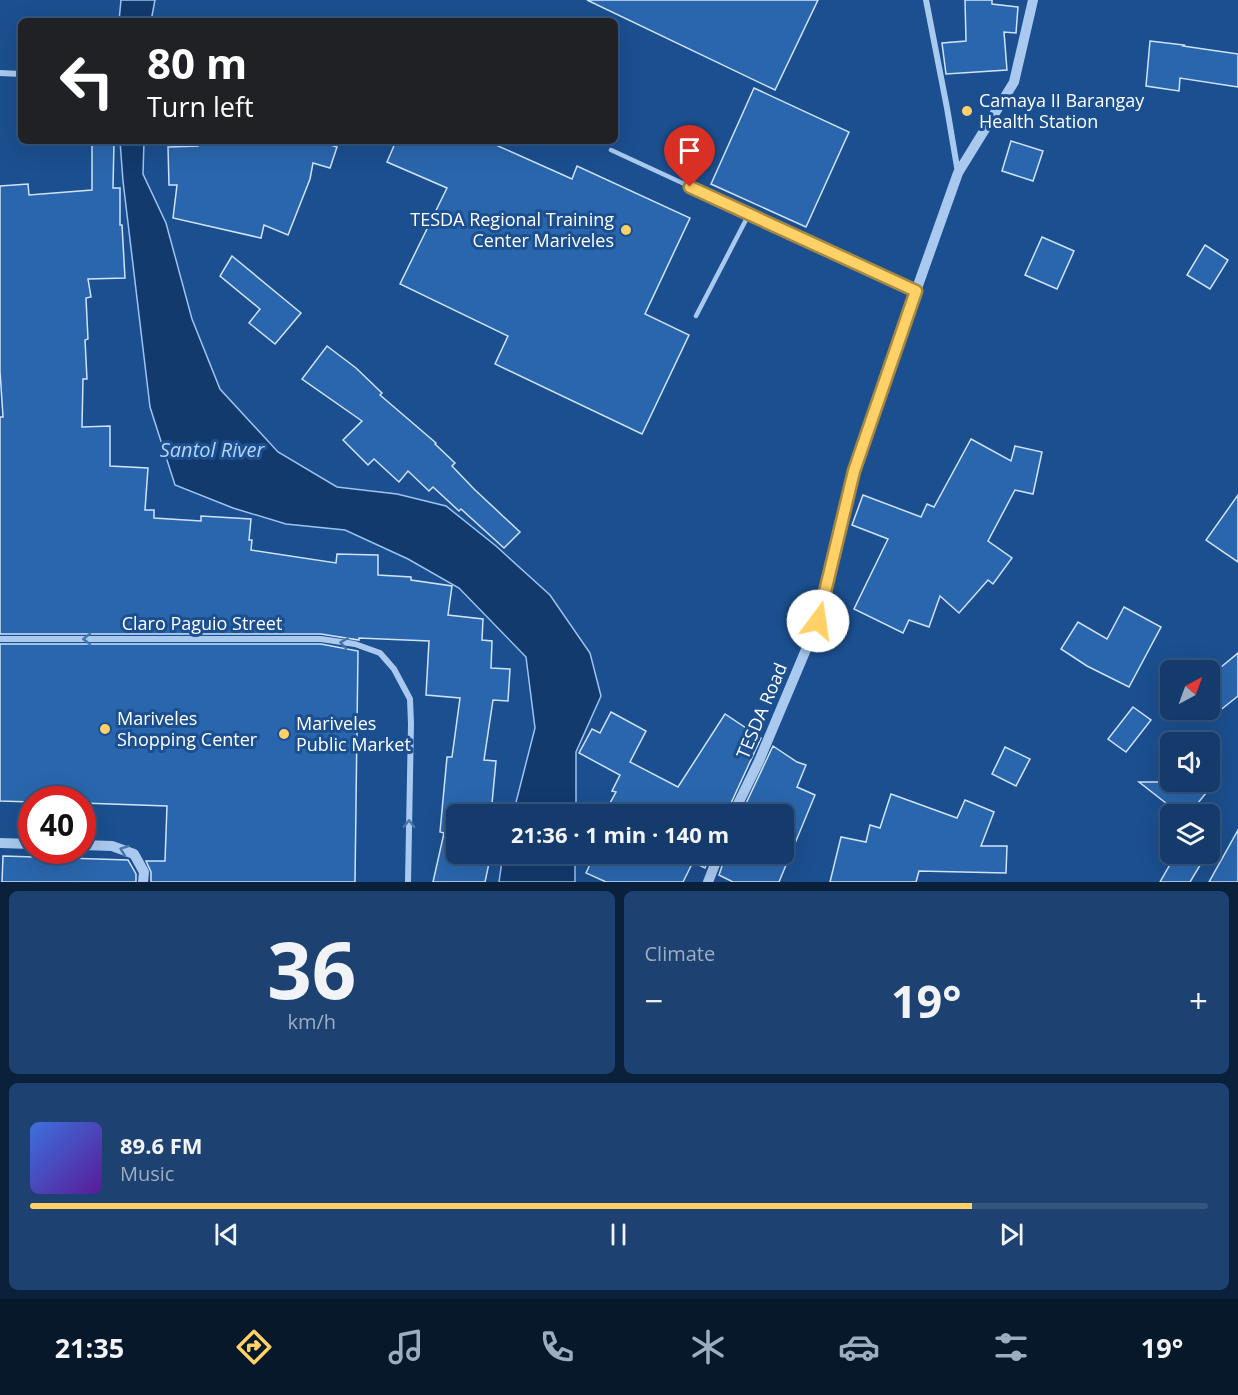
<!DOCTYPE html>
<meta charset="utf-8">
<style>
:root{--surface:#143b6b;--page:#1d4271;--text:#f1f3f6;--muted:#9dadc1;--line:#33557e;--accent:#ffd166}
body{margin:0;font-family:"Open Sans",sans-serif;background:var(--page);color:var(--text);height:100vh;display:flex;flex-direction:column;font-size:22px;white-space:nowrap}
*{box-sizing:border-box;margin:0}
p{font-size:20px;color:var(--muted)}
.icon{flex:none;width:33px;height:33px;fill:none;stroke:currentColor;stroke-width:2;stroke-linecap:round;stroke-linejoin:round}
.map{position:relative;height:882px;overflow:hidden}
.details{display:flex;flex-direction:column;gap:9px;padding:9px;background:#0b203b;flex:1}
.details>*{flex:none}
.banner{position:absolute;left:18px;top:18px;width:600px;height:126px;border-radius:9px;box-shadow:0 6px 24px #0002,0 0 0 2px var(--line);background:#202124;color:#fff;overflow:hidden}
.needle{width:39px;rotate:41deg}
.tools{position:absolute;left:1160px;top:660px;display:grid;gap:12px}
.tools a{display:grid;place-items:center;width:60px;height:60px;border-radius:9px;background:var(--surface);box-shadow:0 6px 24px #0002,0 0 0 2px var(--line);font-size:30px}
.speed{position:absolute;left:18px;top:786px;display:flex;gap:12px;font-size:30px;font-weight:700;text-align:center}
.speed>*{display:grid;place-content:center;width:78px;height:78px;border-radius:50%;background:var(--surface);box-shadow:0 6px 24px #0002,0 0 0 2px var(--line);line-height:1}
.speed .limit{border:9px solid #d22;background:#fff;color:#111}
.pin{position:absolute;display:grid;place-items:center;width:51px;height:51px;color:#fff;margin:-62px -26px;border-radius:50% 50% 50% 0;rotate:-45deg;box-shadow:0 0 6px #0007}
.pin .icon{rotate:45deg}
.me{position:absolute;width:66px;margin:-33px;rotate:14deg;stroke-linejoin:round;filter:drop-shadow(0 0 4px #0008)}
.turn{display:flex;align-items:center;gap:21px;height:126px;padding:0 30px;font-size:27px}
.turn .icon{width:78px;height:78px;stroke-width:2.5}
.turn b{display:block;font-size:42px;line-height:51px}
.big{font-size:45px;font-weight:700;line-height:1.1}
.details .tile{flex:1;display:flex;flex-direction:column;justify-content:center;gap:9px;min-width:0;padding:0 21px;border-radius:9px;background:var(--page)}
.details .dial{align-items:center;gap:0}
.dial b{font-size:78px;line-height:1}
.song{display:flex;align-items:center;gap:18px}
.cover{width:72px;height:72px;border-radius:9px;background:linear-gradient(135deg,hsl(220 70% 55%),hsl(270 70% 35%))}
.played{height:6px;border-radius:3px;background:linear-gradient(90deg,var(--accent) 80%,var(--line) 80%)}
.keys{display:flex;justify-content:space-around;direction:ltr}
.heat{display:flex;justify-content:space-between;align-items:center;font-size:33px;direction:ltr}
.details .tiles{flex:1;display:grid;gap:9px;grid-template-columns:1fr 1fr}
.tile:last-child{grid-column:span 2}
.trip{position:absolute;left:446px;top:804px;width:348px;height:60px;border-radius:9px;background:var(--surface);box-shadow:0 6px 24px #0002,0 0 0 2px var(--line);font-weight:700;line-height:60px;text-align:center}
.tab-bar{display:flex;height:96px;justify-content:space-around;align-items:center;background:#08182b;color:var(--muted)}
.tab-bar .icon{width:42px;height:42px}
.tab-bar .selected{color:var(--accent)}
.tab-bar b{font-size:27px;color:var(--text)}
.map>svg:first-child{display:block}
.water{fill:#123a6d;stroke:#9cc4f0;stroke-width:1.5}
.building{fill:#2a66ad;stroke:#cfe3fa;stroke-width:1.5}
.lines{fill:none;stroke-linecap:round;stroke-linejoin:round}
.service{stroke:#a9c9ee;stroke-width:4.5}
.minor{stroke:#a9c9ee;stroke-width:6}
.tertiary{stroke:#a9c9ee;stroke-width:10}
.oneway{stroke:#4674ac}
.route-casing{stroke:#a68842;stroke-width:15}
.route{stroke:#ffd166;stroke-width:10}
.poi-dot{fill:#ffd166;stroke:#1b4f8f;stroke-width:2}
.labels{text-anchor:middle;stroke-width:6;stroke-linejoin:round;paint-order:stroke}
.poi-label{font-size:18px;fill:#fff;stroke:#1b4f8f;text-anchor:start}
.street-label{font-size:18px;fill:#fff;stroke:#1b4f8f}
.water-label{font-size:20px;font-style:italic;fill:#b5d3f5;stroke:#1b4f8f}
</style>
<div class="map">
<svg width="1238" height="882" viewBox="0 0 1238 882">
<rect width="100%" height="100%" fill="#1b4f8f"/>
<g class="water">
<path d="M121 0H155L151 21H119Z"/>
<path d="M120 141H144L143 174 166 223 192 319 220 389 278 452 337 487 397 494 446 506 496 546 550 595 590 653 601 696 576 752V814H513L535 728 526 657 459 588 408 559 345 530 286 524 233 508 175 485 150 407 123 181Z"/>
<path d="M503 854H575V882H499Z"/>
</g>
<g class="building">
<path d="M587 0H818L775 90Z"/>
<path d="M965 0H992V4L1018 7 1016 33 1004 32 1007 70 946 74 942 43 966 41Z"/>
<path d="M1150 41 1184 45 1183 46 1238 54V87L1180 78 1179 91 1146 86Z"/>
<path d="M754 88 849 132 806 227 711 184Z"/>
<path d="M198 141 262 145V141H318L337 147 330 168 313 163 310 179 288 235 264 225 261 238 173 218 177 185H169L168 147 198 146Z"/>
<path d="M396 141H487L572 179 577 166 690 218 645 314 689 335 642 434 495 364 508 336 400 284 447 188 387 162Z"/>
<path d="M1011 141 1043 151 1033 181 1002 171Z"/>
<path d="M92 142H114L113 188H120V225H122L125 278 88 279 91 297 86 298 88 339 85 340 87 379H83L82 427 110 426V466L148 468 145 510H154V518L201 521V516L251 519 249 540H252L251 550 336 563 337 554 378 555V575L411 577V580L452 586 448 615 483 619 482 640 492 641 491 668 510 669 508 701 493 700 484 760 496 761 491 814H456V854H491L485 882H433L444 833 440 832 447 757H452L460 698 426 695 429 641 359 638V640L321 634H0V417H3L0 371V186L28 184 29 195 92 190Z"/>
<path d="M1042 237 1074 251 1057 289 1025 275Z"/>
<path d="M1205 245 1228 260 1210 289 1187 275Z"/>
<path d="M232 256 301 313 275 344 249 323 260 309 220 276Z"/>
<path d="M327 346 356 368 382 393 380 395 436 443 435 444 455 463 452 466 474 489 520 532 504 548 461 509 459 511 433 487 429 491 408 471 399 482 374 459 368 465 343 440 362 421 302 379Z"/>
<path d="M971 439 1011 461 1015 446 1042 452 1033 494 1015 490 988 541 1012 558 993 584 988 580 959 613 940 596 929 627 909 620 903 633 854 609 888 539 852 525 863 495 921 517 927 504 934 507Z"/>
<path d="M1238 495V562L1206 540Z"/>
<path d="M1124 607 1161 627 1129 687 1087 666 1061 649 1078 622 1107 639Z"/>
<path d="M0 644H321L358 651 355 882H151V872L146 861H165L167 806 82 803V800H32V802L0 801Z"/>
<path d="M1238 653V696L1209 719V677Z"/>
<path d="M1133 707 1151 720 1126 752 1108 739Z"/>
<path d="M611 712 646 731 630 762 678 787 725 714 761 738 726 814H604L616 792 612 791 620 775 579 753 592 729 600 733Z"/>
<path d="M773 746 797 762 806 765 797 787 815 795 779 882H733L719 875 726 854H783V814H741Z"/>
<path d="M1005 747 1030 759 1016 786 992 774Z"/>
<path d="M1139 782H1215L1189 814H1180Z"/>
<path d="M891 794 957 818 965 800 994 812 981 846H1007L1006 873 919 871 916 882H830L841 837 866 842 870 825 880 828Z"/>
<path d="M1238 830V882H1209Z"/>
<path d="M595 854H711L705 868 693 862 683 882H606L586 873Z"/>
<path d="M1176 854H1188L1202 862 1190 882H1160Z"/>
<path d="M3 856 128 860 136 874V882H2Z"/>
</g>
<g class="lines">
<g class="service">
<path d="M611 150 916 291"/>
<path d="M696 316 749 214"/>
</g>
<g class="minor">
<path d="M926 0 947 108 958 173"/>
<path d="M0 73 21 74"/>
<path d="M0 639H321L355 644 380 653 394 669 410 699 411 724 408 882"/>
</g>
<g class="tertiary">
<path d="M733 814 759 761 818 621 854 471 916 291 958 173 1014 82 1033 0"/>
<path d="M0 843 32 844"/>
<path d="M82 845 112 846 134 854 144 872 143 882"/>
<path d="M708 882 719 854"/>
</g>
</g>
<defs><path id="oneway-chevron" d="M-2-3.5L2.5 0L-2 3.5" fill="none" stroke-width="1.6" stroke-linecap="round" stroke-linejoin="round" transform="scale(1.5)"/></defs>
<g class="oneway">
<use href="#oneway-chevron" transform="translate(87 639) rotate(-180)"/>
<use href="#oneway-chevron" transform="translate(344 643) rotate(-171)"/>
<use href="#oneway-chevron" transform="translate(409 824) rotate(-89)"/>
<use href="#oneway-chevron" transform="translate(124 850) rotate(-160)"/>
</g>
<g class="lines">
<g class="route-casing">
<path id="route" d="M690 187 916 291 854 471 818 621"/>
</g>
<use href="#route" class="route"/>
</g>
<g class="poi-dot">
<circle cx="967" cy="111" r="6"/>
<circle cx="626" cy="230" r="6"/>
<circle cx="105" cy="729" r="6"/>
<circle cx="284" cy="734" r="6"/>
</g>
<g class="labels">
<g class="poi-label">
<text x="979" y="107">Camaya II Barangay<tspan x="979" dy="21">Health Station</tspan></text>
<text x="614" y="226" text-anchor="end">TESDA Regional Training<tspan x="614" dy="21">Center Mariveles</tspan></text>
<text x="117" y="725">Mariveles<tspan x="117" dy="21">Shopping Center</tspan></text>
<text x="296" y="730">Mariveles<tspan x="296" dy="21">Public Market</tspan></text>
</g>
<g class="street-label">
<text x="202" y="630">Claro Paguio Street</text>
<text transform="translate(762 711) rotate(-67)" y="6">TESDA Road</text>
</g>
<g class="water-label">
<text x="212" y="457">Santol River</text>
</g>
</g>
</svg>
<div class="tools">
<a><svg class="needle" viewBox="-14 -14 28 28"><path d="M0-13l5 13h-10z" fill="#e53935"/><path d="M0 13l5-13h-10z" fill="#9dadc1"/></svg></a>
<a><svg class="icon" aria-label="sound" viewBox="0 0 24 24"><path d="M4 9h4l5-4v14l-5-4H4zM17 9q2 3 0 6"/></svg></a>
<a><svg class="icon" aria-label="layers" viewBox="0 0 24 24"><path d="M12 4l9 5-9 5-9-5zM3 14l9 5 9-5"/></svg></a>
</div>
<div class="speed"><div class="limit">40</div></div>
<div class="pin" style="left:690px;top:187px;background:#d93025"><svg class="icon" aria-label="arrive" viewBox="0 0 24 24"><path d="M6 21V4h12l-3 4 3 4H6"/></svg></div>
<svg class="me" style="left:818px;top:621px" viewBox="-20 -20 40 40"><circle r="19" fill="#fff"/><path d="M0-13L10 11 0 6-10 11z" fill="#ffd166"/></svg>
<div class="trip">21:36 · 1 min · 140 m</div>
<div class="banner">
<div class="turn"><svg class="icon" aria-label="left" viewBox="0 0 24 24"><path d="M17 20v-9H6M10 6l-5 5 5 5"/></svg><div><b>80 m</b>Turn left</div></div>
</div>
</div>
<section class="details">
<div class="tiles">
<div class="tile dial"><b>36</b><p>km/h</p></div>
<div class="tile"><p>Climate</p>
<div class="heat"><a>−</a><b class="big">19°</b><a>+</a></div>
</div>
<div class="tile">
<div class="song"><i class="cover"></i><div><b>89.6 FM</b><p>Music</p></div></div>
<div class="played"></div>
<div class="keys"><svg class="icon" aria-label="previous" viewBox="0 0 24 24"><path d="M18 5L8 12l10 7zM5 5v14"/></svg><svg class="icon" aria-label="pause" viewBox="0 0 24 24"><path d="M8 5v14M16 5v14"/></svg><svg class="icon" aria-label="next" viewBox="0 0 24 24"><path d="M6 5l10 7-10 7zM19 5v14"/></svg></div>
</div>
</div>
</section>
<nav class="tab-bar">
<b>21:35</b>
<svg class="icon selected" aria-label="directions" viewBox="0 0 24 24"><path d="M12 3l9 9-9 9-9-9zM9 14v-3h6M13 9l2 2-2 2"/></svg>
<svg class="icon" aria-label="music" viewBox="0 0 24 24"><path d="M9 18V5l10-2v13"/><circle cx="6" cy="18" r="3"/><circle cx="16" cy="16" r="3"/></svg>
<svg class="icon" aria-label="phone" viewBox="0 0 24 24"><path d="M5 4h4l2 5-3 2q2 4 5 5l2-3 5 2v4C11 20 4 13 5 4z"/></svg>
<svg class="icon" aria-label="climate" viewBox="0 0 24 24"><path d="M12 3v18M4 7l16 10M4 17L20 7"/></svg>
<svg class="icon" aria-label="car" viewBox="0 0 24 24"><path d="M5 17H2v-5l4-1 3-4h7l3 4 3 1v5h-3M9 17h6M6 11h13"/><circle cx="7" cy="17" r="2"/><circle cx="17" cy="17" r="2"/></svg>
<svg class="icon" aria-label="filters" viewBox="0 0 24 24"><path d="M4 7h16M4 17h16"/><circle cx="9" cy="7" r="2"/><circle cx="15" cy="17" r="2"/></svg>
<b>19°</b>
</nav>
